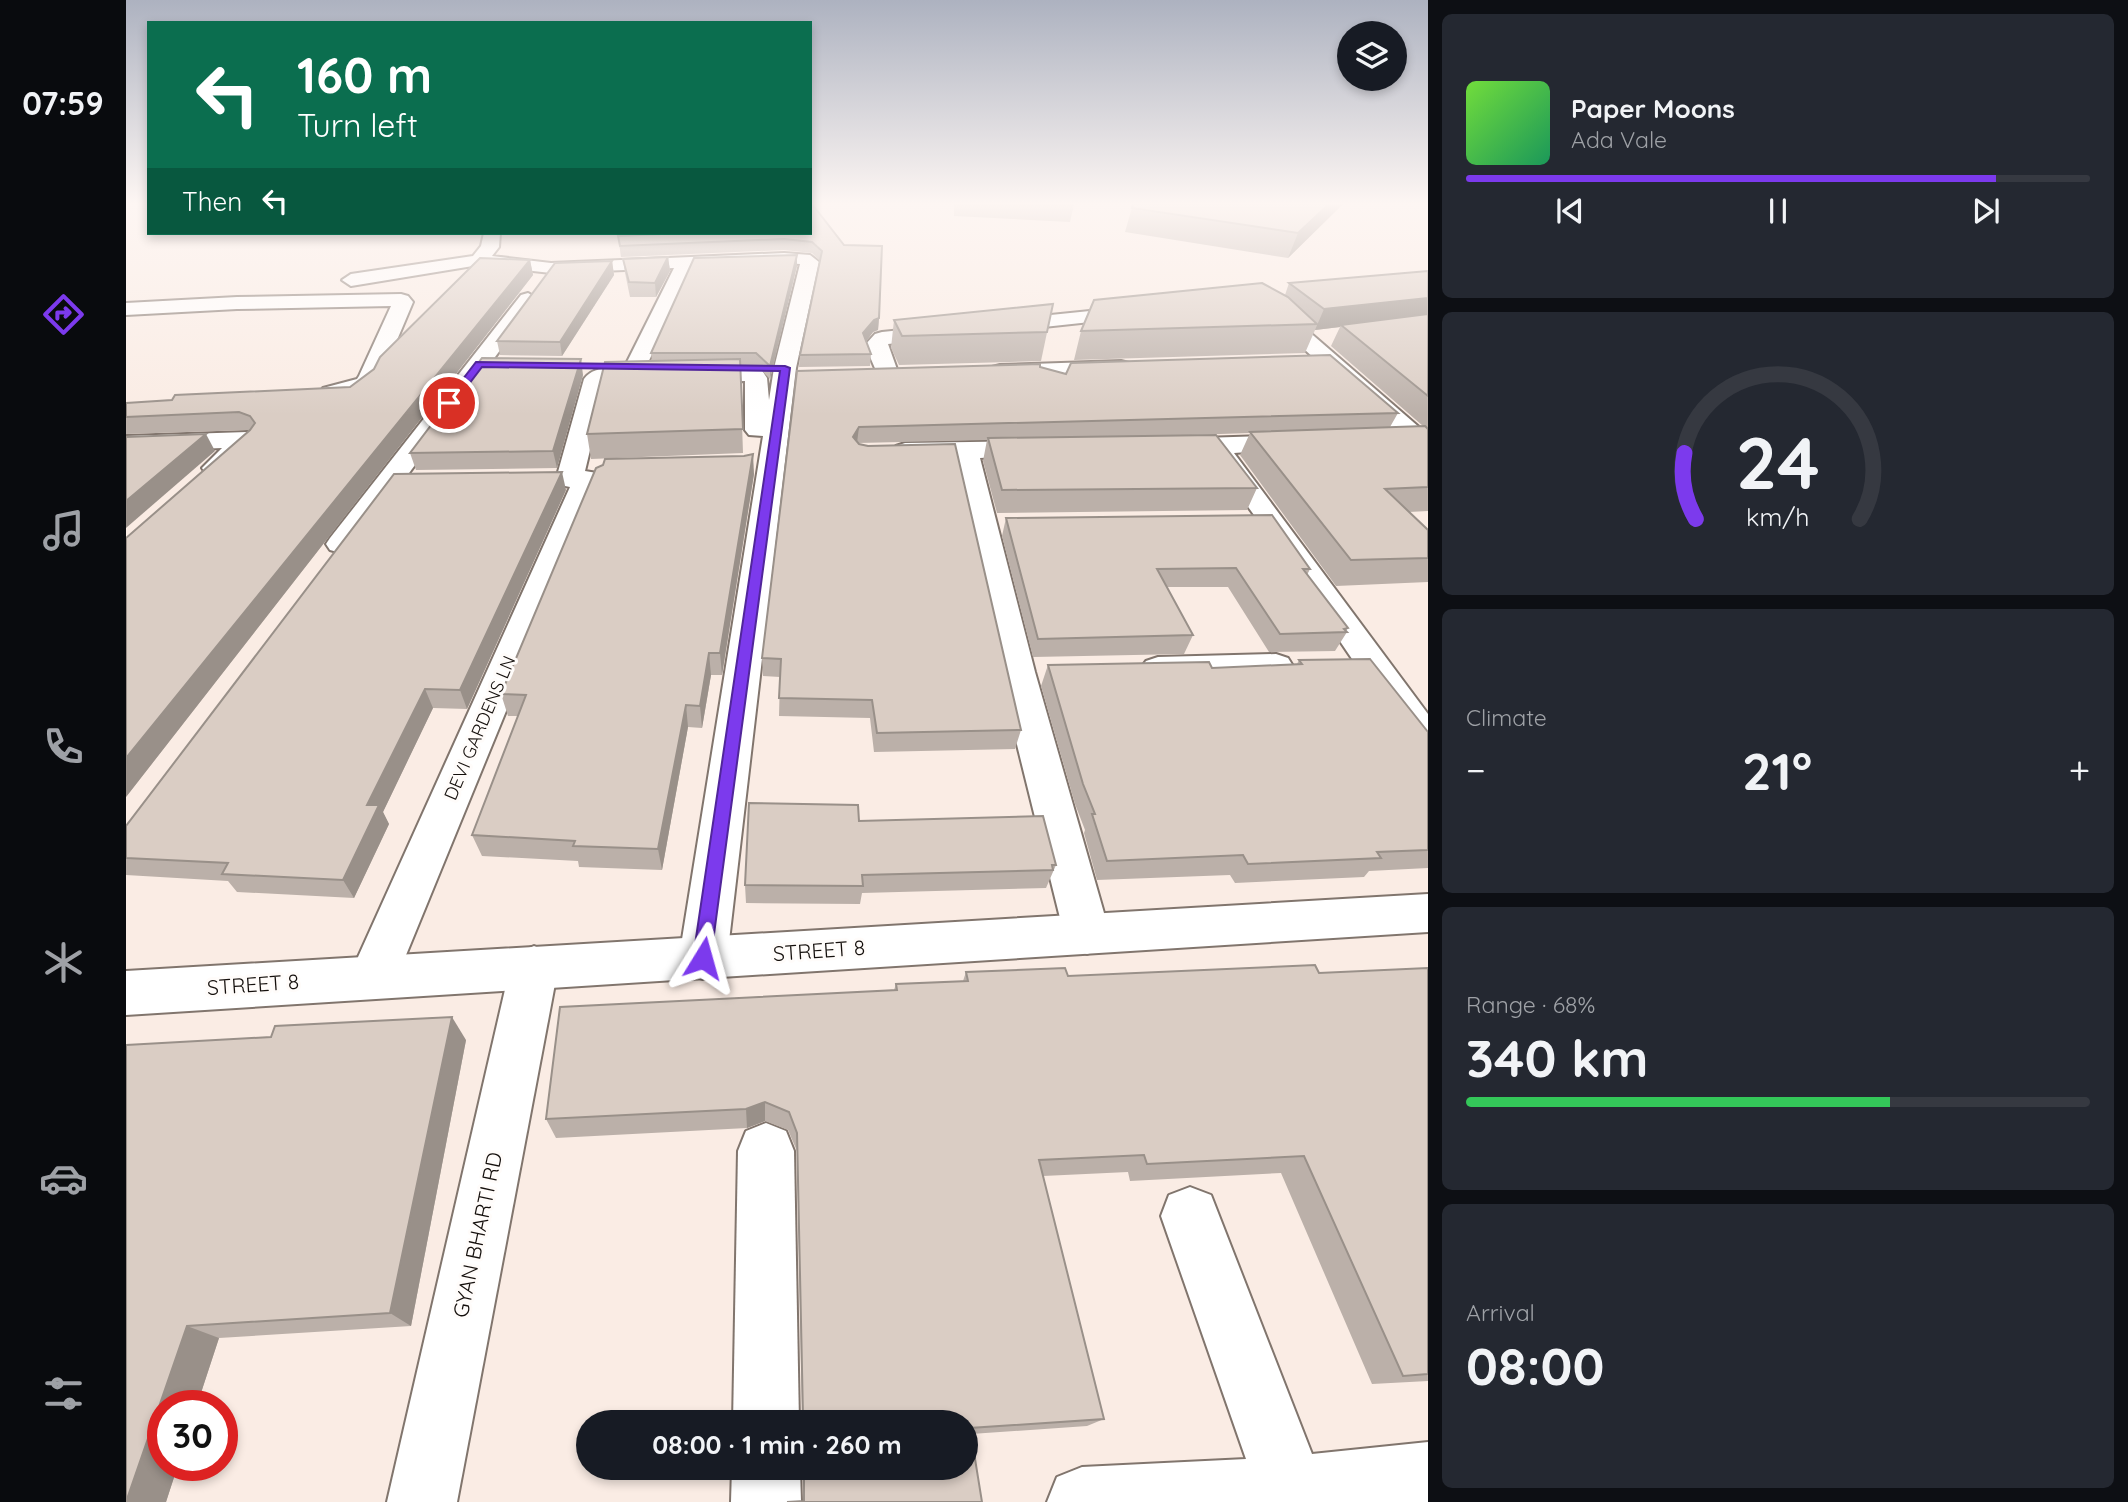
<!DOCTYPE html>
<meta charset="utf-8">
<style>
:root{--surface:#171b24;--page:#242831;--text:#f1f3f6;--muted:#9ea1a6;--line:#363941;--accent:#7c3aed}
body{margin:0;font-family:Quicksand,sans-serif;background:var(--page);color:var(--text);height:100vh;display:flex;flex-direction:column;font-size:26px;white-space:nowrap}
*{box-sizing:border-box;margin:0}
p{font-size:23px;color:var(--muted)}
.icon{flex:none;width:38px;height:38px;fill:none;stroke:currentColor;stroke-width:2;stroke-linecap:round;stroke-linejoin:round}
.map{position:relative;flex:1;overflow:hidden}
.sheet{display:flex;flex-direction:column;gap:14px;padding:14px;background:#0d0f14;width:700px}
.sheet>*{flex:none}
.top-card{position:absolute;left:21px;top:21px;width:665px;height:214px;border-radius:0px;box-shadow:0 4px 10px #0003;background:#0b6e4f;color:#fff;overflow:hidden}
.controls{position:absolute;left:1211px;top:21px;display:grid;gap:14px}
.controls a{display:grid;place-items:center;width:70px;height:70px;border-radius:50%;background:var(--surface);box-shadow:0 4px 10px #0003;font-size:35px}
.speed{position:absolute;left:21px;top:1390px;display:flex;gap:14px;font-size:35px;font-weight:700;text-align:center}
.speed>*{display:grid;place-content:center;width:91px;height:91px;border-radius:50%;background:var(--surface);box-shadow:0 4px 10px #0003;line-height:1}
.speed .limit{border:10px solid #d22;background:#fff;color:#111}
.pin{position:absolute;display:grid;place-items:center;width:60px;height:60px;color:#fff;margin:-30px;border:4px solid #fff;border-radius:50%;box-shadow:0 2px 7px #0007}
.me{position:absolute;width:77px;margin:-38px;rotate:8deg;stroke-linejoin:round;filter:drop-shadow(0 0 5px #0008)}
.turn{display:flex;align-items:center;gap:24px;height:147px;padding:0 35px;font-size:32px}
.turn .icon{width:91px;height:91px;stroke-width:2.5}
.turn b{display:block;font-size:49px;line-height:60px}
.then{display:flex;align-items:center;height:66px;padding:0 35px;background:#0003;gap:14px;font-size:26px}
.big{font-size:52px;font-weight:700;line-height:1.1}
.sheet .widget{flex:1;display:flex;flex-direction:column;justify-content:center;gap:10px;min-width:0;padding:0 24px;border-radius:10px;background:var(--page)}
.sheet .dial{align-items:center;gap:0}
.dial svg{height:182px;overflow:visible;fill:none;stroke:var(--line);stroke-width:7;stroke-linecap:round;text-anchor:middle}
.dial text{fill:var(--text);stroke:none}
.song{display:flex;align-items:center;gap:21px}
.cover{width:84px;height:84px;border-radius:10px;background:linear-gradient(135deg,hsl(100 70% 55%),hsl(150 70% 35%))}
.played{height:7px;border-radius:4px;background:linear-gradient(90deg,var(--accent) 85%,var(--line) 85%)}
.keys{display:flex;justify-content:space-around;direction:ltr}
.heat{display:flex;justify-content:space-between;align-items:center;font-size:38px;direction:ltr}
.charge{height:10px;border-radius:5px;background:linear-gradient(90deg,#34c759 68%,var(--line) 0)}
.trip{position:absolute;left:450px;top:1410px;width:402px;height:70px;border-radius:35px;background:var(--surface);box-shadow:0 4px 10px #0003;font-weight:700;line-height:70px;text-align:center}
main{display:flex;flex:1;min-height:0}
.menu{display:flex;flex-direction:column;width:126px;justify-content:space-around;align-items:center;background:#090b0e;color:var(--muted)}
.menu .icon{width:49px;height:49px}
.menu .selected{color:var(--accent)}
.menu b{font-size:32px;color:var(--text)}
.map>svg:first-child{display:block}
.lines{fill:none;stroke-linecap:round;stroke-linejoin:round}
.street-casing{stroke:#81756d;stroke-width:4}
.secondary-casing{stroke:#81756d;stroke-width:4}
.street{fill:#fff;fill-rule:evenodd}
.secondary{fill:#fff;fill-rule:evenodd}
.wall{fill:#bbb0a9}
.shaded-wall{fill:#999089}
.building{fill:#dacdc4;stroke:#999089;stroke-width:2}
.route{fill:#7c3aed;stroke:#51269a;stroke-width:2}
.labels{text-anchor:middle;stroke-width:6;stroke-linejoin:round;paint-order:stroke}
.street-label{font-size:18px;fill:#140f0c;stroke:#fffcfa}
.near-street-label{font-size:21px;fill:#140f0c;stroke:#fffcfa}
</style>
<main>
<nav class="menu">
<b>07:59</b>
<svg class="icon selected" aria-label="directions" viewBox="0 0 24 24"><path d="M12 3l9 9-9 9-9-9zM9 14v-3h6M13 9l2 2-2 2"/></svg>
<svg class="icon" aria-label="music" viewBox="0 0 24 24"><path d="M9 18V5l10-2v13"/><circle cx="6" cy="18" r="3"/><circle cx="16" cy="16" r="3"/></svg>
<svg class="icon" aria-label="phone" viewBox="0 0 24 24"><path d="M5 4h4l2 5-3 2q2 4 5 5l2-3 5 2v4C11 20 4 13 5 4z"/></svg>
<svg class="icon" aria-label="climate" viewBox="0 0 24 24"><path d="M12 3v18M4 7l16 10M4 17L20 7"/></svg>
<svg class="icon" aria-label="car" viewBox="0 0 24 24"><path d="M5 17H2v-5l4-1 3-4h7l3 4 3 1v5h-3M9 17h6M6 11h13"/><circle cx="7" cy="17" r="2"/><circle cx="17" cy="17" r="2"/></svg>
<svg class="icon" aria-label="filters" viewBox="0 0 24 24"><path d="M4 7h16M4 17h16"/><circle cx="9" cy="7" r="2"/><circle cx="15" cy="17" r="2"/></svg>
</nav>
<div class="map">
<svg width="1302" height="1502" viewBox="0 0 1302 1502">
<rect width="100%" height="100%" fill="#faece4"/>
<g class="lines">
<g class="street-casing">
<g id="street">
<path d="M358 233H374L373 247 366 256 425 263 658 253 684 255 693 262 670 368 601 958 594 973 577 979 560 973 553 958 637 436 623 435 619 430V381L480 383 459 471 471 473 475 479 271 977 264 992 247 999 230 992 223 977 444 487 434 485 430 479 458 379C468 365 485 369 501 369L499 366 548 268 425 273 353 265 225 286 216 280 225 274 347 256 355 246ZM658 263 674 264 648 368 643 400 641 378 635 369H519L567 267Z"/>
<path d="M402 293 412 299 226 550 215 553 204 550 200 544 204 538 395 295Z"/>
<path d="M275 294 282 296 287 302 255 378C245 393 215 402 197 398L193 393 197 388 231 379 233 376 265 306 111 309 0 315V303L111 297Z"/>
<path d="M1144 302 1151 304 1301 434V444L1292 447 1283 444 1137 312 1134 308 1137 304Z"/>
<path d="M1013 306 1020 308 1023 312 1020 316 762 344 773 375 770 380H754L739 345 749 334 756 332Z"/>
<path d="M995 361 1003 363 1006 368 1003 373 874 379 866 377 863 372 866 367 874 365Z"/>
<path d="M121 432 130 435 134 440 130 445C115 459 101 479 80 474L76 468 96 448 0 452V436Z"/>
<path d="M1171 435 1180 438 1184 443 1180 448 1108 453 1302 714V756L1289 752 1136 526 1083 453 1036 452 1032 447 1036 442 1045 439Z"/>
<path d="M912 441 921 444 925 449 921 454 854 458 909 672 984 934 977 948 961 954 945 948 938 934 873 672 828 458 770 456 766 451 770 446 779 443Z"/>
<path d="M1150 654 1162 658 1167 666 1162 674 1150 678 1032 681 1020 677 1014 669 1020 661 1032 657Z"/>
<path d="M408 946 425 953 432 968 331 1502H261L384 968 391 953Z"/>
<path d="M640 1123 660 1131 668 1151 673 1423H607L612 1151 620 1131Z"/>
<path d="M1064 1187 1085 1195 1186 1454 1302 1442V1502H921L931 1477 956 1467 1120 1459 1035 1216 1043 1195Z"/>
<path d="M606 1468H674L675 1502H605Z"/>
</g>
</g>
<g class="secondary-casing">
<path id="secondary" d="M1302 894V932L0 1015V971Z"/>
</g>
<use href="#street" class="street"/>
<use href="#secondary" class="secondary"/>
</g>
<g class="wall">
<path d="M828 204H948L944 222 828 216Z"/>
<path d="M1007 204H1217L1162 258 999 232Z"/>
<path d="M684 233 753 318 752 330 747 332 740 341 745 354 744 366 673 367 674 355 694 261 686 253 658 250 495 257 492 236Z"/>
<path d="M671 255V266L644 379 630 365H614L617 453 465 459 461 434 526 361 525 353Z"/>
<path d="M542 257 544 271 530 297H504L499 273 497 259Z"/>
<path d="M404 260 407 275 0 797 123 430 0 434V403L224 387Z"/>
<path d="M486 261 488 275 436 356 374 355 371 341Z"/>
<path d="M1302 271V511L1283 512 1302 530V582L1210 586 1114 455 1124 433 1034 436 1131 488 1121 510 871 513 857 461 861 440 732 443 895 730 889 749 748 752 744 718 653 716 654 677 637 676 636 658 671 371 914 367 940 374 1272 413 1264 427 1297 426 1205 346 1214 327 1189 330 1179 353 948 360 955 331 1159 295 1163 283Z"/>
<path d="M927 304 915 361 773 365 765 348 768 320Z"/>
<path d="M457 375 431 468 290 470 284 453Z"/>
<path d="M628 474 596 675H585L576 728 562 727 536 870 453 867 452 861 356 856 346 835 392 716H382L375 694Z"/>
<path d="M440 490 341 709 307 708 257 812 263 824 228 898 111 892 102 881 0 875V826Z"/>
<path d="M880 518 1184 569 1181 575 1222 628 1220 631 1221 632 1209 651 1143 652 1102 587H1041L1067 635 1058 654 907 657 876 536Z"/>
<path d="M1173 660 1302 732V868L1243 871 1238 877 1109 883 1104 875 971 880 958 833 959 830 949 804 915 686 922 665 1086 668 1171 664Z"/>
<path d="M733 821 930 865 920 888 736 893 734 904 620 903 619 885Z"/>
<path d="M1189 965 1193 973 1302 968V1381L1246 1384 1155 1173 1004 1181 1002 1172 917 1176 978 1419 961 1426 845 1434 856 1502H661L677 1501V1468H840V1423H654L655 1419H674L676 1418 671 1151 662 1130 639 1121 621 1128 430 1138 420 1119 434 1007 768 990 770 984 837 981 840 972 939 968 942 976Z"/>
<path d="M340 1040 285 1326 93 1338 71 1405H37L52 1465 40 1502H0V1045Z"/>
</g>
<g class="shaded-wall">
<path d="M1203 204H1217L1162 258 1172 233Z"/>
<path d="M671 255V266L644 379V366Z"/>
<path d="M542 257 544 271 530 297 529 283Z"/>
<path d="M404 260 407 275 0 797V758Z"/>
<path d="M486 261 488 275 436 356 434 342Z"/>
<path d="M1302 298V317L1215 325 1214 327 1189 330 1198 309Z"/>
<path d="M753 318 752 330 747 332 737 346V333L748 320Z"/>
<path d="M455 359 457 375 431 468 427 451Z"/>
<path d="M733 427 731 443 727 437Z"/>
<path d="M80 434 89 451 0 528V501Z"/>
<path d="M627 454 628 474 596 675 594 653Z"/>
<path d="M436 472 440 490 341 709 334 690Z"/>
<path d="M583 653 585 675 576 728 574 706Z"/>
<path d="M299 689 307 708 257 812 263 824 228 898 217 880 241 805Z"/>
<path d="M560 705 562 727 536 870 532 849Z"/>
<path d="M326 1017 340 1040 285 1326 264 1313Z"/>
<path d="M639 1102V1121L621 1128 620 1109Z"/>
<path d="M61 1326 93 1338 71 1405H37V1465H52L40 1502H0Z"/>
</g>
<g class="building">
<path d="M684 204H686L718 245 756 246 753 318 748 320 737 333 745 354 674 355 696 251 686 242 658 239 494 246 492 236 558 233H684Z"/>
<path d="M1007 204H1203L1172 233 1006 208Z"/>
<path d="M671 255 644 366 630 353H525L568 258Z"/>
<path d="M542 257 529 283 503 282 497 259Z"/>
<path d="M354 258 404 260 0 758V538L124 430 129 423 124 416 113 412 0 417V403L46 400 49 395 224 387 248 369 254 357Z"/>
<path d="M486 261 434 342 371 341 429 263Z"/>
<path d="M1302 271V298L1198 309 1163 283Z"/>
<path d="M1136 283 1162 297 1191 324 955 331 968 300Z"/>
<path d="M927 304 921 332 776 336 768 320Z"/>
<path d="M1302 314V396L1215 325Z"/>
<path d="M1204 355 1272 413 733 427 727 437 733 444 742 446 829 444 895 730 751 733 746 700 653 698 655 659 636 658 671 371 914 364V367L940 374 945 363Z"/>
<path d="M356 358 455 359 427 451 284 453Z"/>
<path d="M614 359 617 429 461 434 479 362Z"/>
<path d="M1299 426 1302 429V487L1259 489 1302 530V558L1225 560 1124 432Z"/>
<path d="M80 434 0 501V437Z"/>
<path d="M1090 435 1131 488 876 490 862 438Z"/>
<path d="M627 454 594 653H583L574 706 560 705 532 849 447 846 449 841 346 835 400 695 375 694 470 468 477 465 479 459 618 456Z"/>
<path d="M436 472 334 690 299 689 241 805H253L217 880 96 874 102 863 0 858V826L268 474Z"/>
<path d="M1146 515 1184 569H1177L1222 628 1218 629 1221 632 1154 634 1110 568 1031 569 1067 635 912 639 880 518Z"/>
<path d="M1244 659 1302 732V850L1251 852 1255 858 1122 864 1117 855 981 861 966 814H969L957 784 922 665 1083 662 1086 668 1176 664 1173 660Z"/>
<path d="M623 803 732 805 733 821 917 816 930 865H926L927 870 736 875 737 886 619 885Z"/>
<path d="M1189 965 1193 973 1302 968V1374L1277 1376 1178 1156 1021 1164 1018 1155 913 1160 978 1419 844 1428 856 1502H661L678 1501V1468H840V1423H655V1419H674L677 1416 671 1133 663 1112 639 1102 620 1109 420 1119 434 1007 771 990 770 984 842 981 840 972 939 968 942 976Z"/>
<path d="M326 1017 264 1313 61 1326 0 1502V1045L145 1037 149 1026Z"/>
</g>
<linearGradient id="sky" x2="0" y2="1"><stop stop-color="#adb2c0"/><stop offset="0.49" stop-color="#fdf6f3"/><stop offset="1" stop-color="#fdf6f3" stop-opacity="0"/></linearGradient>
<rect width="1302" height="415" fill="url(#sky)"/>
<path class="route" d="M350 362 659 366 664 368 584 964 577 967 570 964 567 958 654 371 356 367 327 405H320V401Z"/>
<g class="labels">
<g class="street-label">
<text transform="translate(354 728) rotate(-67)" y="6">DEVI GARDENS LN</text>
</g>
<g class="near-street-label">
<text transform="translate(693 951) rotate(-4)" y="7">STREET 8</text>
<text transform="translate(127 985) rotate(-4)" y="7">STREET 8</text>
<text transform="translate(352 1235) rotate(-78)" y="7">GYAN BHARTI RD</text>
</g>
</g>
</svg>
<div class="controls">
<a><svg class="icon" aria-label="layers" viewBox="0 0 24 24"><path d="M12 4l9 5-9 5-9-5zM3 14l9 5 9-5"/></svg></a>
</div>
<div class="speed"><div class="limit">30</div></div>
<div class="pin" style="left:323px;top:403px;background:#d93025"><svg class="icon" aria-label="arrive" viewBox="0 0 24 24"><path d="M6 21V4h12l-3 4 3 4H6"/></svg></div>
<svg class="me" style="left:577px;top:958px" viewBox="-20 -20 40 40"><path d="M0-17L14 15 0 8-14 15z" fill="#7c3aed" stroke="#fff" stroke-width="4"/></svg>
<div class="trip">08:00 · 1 min · 260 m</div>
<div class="top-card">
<div class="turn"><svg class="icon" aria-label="left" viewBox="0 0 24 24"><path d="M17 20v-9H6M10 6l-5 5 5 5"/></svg><div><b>160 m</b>Turn left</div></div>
<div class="then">Then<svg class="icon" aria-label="left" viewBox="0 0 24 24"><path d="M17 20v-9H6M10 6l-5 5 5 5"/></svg></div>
</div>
</div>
<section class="sheet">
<div class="widget">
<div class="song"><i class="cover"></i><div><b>Paper Moons</b><p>Ada Vale</p></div></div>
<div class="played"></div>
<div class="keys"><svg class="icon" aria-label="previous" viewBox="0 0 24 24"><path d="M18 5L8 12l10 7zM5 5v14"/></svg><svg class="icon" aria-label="pause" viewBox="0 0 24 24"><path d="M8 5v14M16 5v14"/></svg><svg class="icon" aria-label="next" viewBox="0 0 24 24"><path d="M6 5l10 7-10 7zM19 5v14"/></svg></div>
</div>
<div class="widget dial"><svg viewBox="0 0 100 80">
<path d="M14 69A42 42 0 1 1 86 69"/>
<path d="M14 69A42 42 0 0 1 9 40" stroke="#7c3aed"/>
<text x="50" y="56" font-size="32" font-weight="700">24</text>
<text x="50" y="72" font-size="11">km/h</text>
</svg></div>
<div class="widget"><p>Climate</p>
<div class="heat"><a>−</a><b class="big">21°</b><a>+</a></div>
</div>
<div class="widget"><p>Range · 68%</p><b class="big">340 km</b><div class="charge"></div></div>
<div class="widget"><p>Arrival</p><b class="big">08:00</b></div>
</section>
</main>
